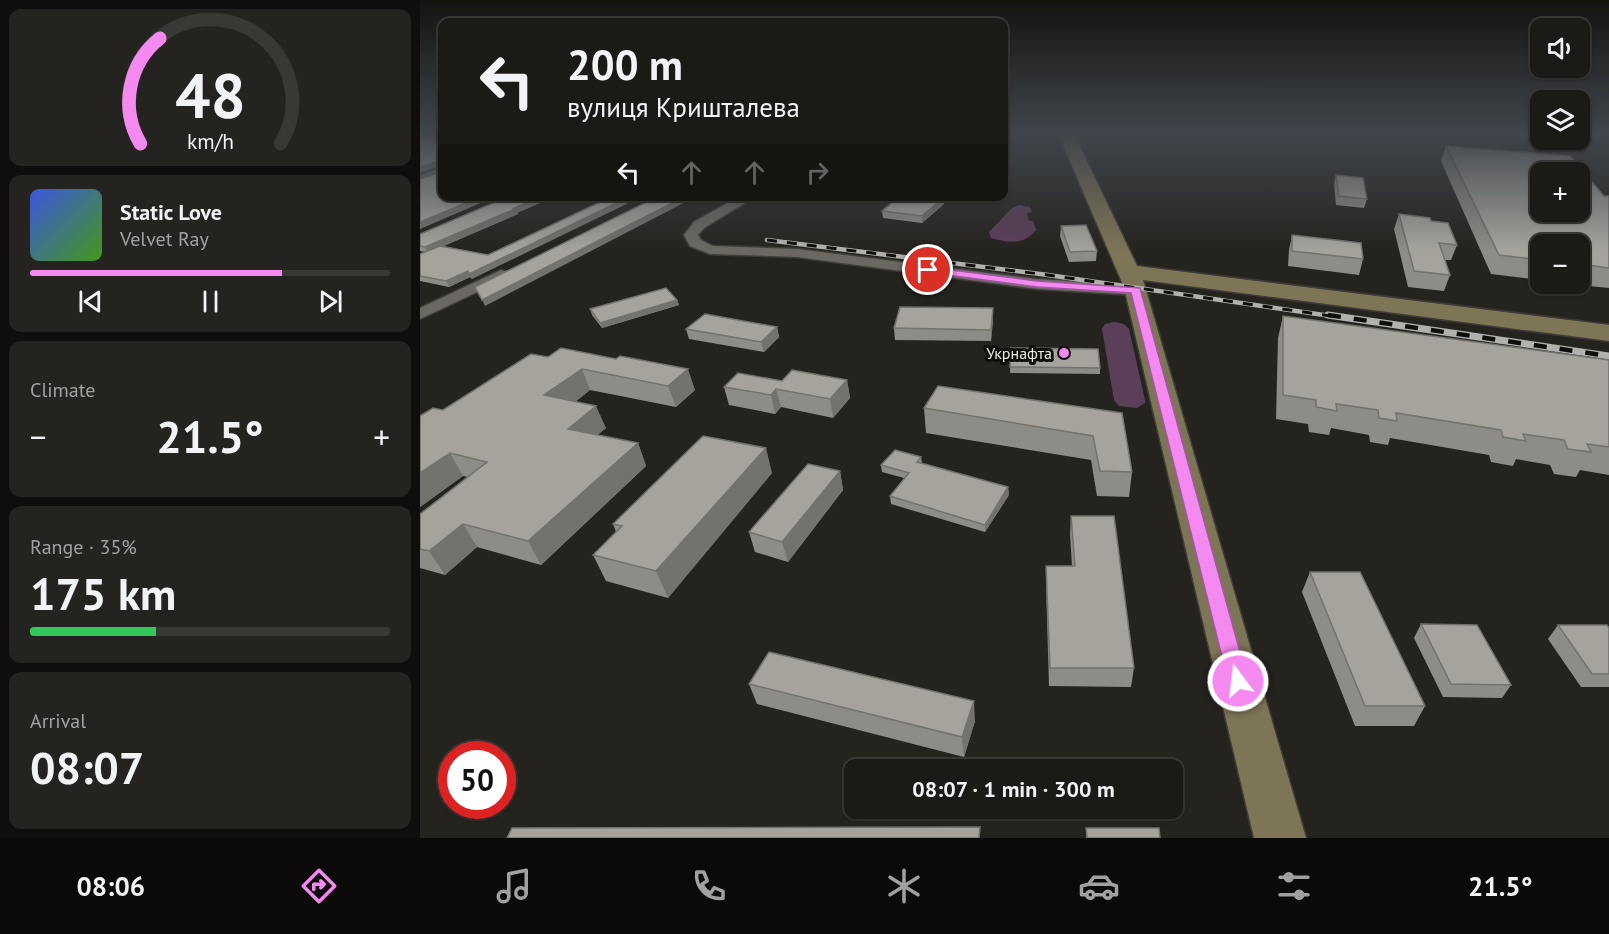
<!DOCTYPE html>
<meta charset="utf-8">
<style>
:root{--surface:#1c1a16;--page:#25231f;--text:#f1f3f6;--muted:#a0a1a1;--line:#3a3835;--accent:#f489f0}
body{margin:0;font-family:"PT Sans",sans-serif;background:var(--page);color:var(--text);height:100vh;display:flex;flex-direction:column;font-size:22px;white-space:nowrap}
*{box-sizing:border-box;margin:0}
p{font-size:20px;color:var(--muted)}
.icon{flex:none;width:33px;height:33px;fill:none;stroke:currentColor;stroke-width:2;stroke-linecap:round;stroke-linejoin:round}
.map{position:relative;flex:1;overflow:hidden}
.panel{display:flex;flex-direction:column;gap:9px;padding:9px;background:#0f0e0c;width:420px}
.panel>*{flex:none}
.top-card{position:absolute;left:18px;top:18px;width:570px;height:183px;border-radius:12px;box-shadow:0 2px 4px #0004,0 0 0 2px var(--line);background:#1c1a16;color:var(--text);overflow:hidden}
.tools{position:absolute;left:1110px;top:18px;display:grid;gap:12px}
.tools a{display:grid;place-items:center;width:60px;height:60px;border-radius:12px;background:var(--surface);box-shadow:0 2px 4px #0004,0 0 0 2px var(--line);font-size:30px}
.speed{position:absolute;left:18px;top:741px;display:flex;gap:12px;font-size:30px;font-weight:700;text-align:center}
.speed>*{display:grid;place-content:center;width:78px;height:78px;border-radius:50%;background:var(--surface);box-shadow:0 2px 4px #0004,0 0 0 2px var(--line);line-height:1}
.speed .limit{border:9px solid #d22;background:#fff;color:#111}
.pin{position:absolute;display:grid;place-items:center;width:51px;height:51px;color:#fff;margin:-26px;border:3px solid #fff;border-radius:50%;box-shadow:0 2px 6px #0007}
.me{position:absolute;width:66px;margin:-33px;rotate:345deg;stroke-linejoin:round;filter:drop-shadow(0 0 4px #0008)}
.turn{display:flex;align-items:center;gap:21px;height:126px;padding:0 30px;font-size:27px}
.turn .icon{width:78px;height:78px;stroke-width:2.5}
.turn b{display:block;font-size:42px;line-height:51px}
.lanes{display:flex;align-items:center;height:57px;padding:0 30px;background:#0003;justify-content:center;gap:30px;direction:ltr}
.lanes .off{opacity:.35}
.big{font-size:45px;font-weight:700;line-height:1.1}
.panel .tile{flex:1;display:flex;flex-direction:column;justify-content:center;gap:9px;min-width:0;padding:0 21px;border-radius:12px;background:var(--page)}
.panel .dial{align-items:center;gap:0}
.dial svg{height:156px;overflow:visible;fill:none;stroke:var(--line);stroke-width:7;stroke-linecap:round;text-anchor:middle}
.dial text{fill:var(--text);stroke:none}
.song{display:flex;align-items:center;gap:18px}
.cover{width:72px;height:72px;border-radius:9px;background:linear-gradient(135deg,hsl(230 70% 55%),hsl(100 70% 35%))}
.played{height:6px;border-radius:3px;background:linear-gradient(90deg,var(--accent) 70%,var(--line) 70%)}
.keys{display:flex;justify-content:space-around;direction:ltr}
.heat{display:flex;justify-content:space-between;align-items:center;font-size:33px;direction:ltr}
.charge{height:9px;border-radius:4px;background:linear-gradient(90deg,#34c759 35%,var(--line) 0)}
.trip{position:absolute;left:424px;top:759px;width:339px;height:60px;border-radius:12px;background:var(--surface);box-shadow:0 2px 4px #0004,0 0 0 2px var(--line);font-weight:700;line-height:60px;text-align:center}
.tab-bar{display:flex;height:96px;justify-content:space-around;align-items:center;background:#0b0a09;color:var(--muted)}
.tab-bar .icon{width:42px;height:42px}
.tab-bar .on{color:var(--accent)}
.tab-bar b{font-size:27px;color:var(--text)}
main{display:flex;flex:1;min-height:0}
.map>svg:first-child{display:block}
.green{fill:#5b3f59}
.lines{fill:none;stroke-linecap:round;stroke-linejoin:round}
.street-casing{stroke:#3f3d39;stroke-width:3}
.secondary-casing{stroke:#3f3d39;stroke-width:3}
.street{fill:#6a6861;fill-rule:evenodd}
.secondary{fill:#7e7456;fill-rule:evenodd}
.rail-far1-casing{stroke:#b2b1ad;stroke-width:4.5}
.rail-casing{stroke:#b2b1ad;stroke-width:7}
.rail-far1{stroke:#0d0d0a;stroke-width:3;stroke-dasharray:10;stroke-linecap:butt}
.rail{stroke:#0d0d0a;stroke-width:4.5;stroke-dasharray:13;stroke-linecap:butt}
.wall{fill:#8e8c86}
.shaded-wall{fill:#74726d}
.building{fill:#a5a39c;stroke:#74726d;stroke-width:1.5;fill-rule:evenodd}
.route{fill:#f489f0;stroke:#9f599c;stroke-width:1.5}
.poi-dot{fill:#f489f0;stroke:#0d0d0a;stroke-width:2}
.labels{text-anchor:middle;stroke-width:6;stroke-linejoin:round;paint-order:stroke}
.poi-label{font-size:16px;fill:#ebeae6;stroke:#0d0d0a;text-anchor:end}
</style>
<main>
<section class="panel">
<div class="tile dial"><svg viewBox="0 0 100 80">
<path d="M14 69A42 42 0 1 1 86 69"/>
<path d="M14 69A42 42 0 0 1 24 15" stroke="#f489f0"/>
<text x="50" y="56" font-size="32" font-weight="700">48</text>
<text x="50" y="72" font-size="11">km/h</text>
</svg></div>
<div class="tile">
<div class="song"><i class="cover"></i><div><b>Static Love</b><p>Velvet Ray</p></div></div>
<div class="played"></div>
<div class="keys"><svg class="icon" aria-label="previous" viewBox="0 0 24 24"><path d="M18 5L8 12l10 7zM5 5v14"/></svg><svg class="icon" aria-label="pause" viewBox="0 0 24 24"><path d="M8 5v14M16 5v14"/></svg><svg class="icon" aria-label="next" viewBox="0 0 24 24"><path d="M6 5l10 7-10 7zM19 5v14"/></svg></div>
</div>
<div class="tile"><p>Climate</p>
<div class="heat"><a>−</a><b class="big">21.5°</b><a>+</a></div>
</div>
<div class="tile"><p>Range · 35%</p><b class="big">175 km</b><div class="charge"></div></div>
<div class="tile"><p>Arrival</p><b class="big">08:07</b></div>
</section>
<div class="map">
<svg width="1189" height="838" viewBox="0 0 1189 838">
<rect width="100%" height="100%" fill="#25231e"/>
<g class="green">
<path d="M599 205 610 207 612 212 607 213 609 221H613L616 230C604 245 589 243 571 238L569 232 592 208Z"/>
<path d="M694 322 704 324 709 329 725 400V403L717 408 699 406 694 400 682 329 685 324Z"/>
</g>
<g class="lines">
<g class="street-casing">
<g id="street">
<path d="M18 134 17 136 0 141V135Z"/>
<path d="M22 167V175L0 183V175Z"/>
<path d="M320 196H336L284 228 278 235 281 240 293 246 377 249 617 279 716 285 724 290 716 295 617 289 377 257 290 254 270 246 264 235 274 222Z"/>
<path d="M81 270 87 272 89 275 87 278 0 319V308Z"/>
</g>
</g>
<g class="secondary-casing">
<path id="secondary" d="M644 134H658L660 147 717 266 1189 325V341L723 280 886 838H834L704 287 644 147Z"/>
</g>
<use href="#street" class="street"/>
<use href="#secondary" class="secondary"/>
<g class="rail-far1-casing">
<path id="rail-far1" d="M347 240 628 275 918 317"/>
</g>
<g class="rail-casing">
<path id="rail" d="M908 315 1189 356"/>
</g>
<use href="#rail-far1" class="rail-far1"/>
<use href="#rail" class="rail"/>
</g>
<g class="wall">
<path d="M1026 146 1184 196H1189V288L1148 284H1160V244H1120V280L1071 274 1021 161Z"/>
<path d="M916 175 947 199 944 208 916 205 914 184Z"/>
<path d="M524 197V204L502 223 463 218 462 211Z"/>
<path d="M97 213 98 214 23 246 68 255 52 279 50 277 29 287 0 281V254L5 252 0 251V234Z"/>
<path d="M979 214 1011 221 1037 245 1031 260H1025L1030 275 1024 291 988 287 974 229Z"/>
<path d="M641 226 677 251 676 261 649 262 640 236Z"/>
<path d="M872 235 943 259 939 275 868 266 869 250Z"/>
<path d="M257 300 259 305 182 328 172 315 170 309Z"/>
<path d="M573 308V320L571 341 475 340 474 328Z"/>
<path d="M863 316 1189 360V475L1160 470 1156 477 1134 474 1130 465 1096 459 1093 466 1071 462 1069 455 970 438 968 445 950 442 949 435 911 428 909 435 889 432 888 424 856 419 858 338Z"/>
<path d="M357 327 359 337 344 352 269 339 266 329Z"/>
<path d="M591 348 680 368V374L590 373Z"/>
<path d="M128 357 275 390 256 407 170 390 155 402 186 428 177 435 218 443 226 466 121 565 57 547 25 575 0 568V514L48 477 43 476 0 507V416L23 410Z"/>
<path d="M427 380 430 398 413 418 361 407 355 414 309 405 304 387 362 381Z"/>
<path d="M504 408 702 413 712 472 709 497 677 496 671 460 506 433Z"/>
<path d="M501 457 502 463 588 487 589 495 565 532 471 504 470 496 484 478 462 472 461 465Z"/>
<path d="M420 471 423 490 368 562 335 552 329 532Z"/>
<path d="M352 473 248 598 186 581 173 555 196 532 193 524Z"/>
<path d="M651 516 714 668 711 687 629 686 626 585V566H652L650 534Z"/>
<path d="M890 572 1005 706 994 726H935L882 592Z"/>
<path d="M1001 624 1091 685 1082 698 1023 697 994 638Z"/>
<path d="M1138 625 1189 628V687H1161L1128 639Z"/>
<path d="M329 684 555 721 544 757 337 704Z"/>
</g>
<g class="shaded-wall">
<path d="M22 160V165L0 173V167Z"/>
<path d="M63 196H77L0 229V222Z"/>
<path d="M123 196H137L97 213 98 214 8 253 5 247 92 209Z"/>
<path d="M211 196H223L52 279 49 274Z"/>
<path d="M266 196H277L65 306 62 300Z"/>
<path d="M524 197V204L502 223V216Z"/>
<path d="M48 271 50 277 29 287 26 281Z"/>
<path d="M257 300 259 305 182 328 180 323Z"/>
<path d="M573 308V320L571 341V330Z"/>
<path d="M357 327 359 337 344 352 341 342Z"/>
<path d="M162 369 170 390 135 417 124 395Z"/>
<path d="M268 369 275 390 256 407 248 386Z"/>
<path d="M427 380 430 398 413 418 410 399Z"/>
<path d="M356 389 361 407 355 414 351 395Z"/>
<path d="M176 406 186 428 158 451 148 429Z"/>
<path d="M218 443 226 466 121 565 108 541Z"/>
<path d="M346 448 352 473 248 598 236 571Z"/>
<path d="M30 453 43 476 0 507V473Z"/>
<path d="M420 471 423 490 368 562 362 542Z"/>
<path d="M588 487 589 495 565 532V525Z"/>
<path d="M43 524 57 547 25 575 9 551Z"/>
<path d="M554 701 555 721 544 757 542 737Z"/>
</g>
<g class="building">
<path d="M7 136 22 139V160L0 167V139Z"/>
<path d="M1026 146 1150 156 1184 196H1189V268L1160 264V244H1120V260L1079 255ZM1120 172H1160V212H1120Z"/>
<path d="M22 166V196H63L0 222V179L21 172Z"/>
<path d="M916 175 943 178 947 199 919 196Z"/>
<path d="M90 196H123L92 209H95L5 247 0 246V234Z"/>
<path d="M193 196H211L49 274 48 271 26 281 0 276V254L20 246 68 255Z"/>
<path d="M239 196H266L62 300 55 287Z"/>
<path d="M480 196H521L524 197 502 216 462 211Z"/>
<path d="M979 214 1010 218 1011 221 1028 223 1037 245 1019 243 1030 275 994 271Z"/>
<path d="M666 225 677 251 650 252 641 226Z"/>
<path d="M872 235 941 243 943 259 872 251Z"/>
<path d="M246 288 257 300 180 323 170 309Z"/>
<path d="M480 307 573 308 571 330 474 328Z"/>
<path d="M285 314 357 327 341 342 266 329Z"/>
<path d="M863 316 1189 360V447L1167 444 1171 452 1148 449 1144 440 1103 434 1106 441 1083 437 1081 430 976 413 977 421 959 418 958 410 916 404 917 411 896 407V400L863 395Z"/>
<path d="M141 348 196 359 200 356 268 369 248 386 162 369 124 395 176 406 148 429 218 443 108 541 43 524 9 551 0 549V514L67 462 30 453 0 473V416L13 408 23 410 111 354 128 357Z"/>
<path d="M591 348 678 349 680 368 590 367Z"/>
<path d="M372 370 427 380 410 399 356 389 351 395 304 387 318 373 362 381Z"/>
<path d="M518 386 702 413 712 472 680 471 673 436 504 408Z"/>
<path d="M283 436 346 448 236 571 173 555 202 526 193 524Z"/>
<path d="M475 450 501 457 497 462 588 487 565 525 470 496 489 473 461 465Z"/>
<path d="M388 464 420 471 362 542 329 532Z"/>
<path d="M651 516H694L714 668H630L626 566H655Z"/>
<path d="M890 572H940L1005 706H945Z"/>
<path d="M1001 624 1057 625 1091 685 1031 684Z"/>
<path d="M1138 625H1187L1189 628V674H1172Z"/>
<path d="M349 652 554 701 542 737 329 684Z"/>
<path d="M560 827 559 838H87L92 828Z"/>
<path d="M666 828H739L740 838H667Z"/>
</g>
<linearGradient id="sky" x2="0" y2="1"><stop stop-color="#141310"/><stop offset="0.53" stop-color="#40454c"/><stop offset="1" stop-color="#40454c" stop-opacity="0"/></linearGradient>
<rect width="1189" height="251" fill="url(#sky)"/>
<path class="route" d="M508 267 617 281 720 288 828 681 825 687 818 690 811 687 808 681 711 293 617 287 505 272V268Z"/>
<circle class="poi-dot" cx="644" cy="353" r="6"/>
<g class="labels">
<g class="poi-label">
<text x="632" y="359">Укрнафта</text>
</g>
</g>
</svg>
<div class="tools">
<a><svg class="icon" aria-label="sound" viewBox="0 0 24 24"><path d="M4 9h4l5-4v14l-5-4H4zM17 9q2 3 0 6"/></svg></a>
<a><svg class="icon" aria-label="layers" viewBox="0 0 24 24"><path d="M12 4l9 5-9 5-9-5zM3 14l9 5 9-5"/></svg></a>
<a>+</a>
<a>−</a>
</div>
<div class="speed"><div class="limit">50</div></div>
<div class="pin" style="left:508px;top:270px;background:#d93025"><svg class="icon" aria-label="arrive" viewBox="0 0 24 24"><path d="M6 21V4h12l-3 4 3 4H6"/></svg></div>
<svg class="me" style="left:818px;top:681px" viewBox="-20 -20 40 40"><circle r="17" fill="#f489f0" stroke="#fff" stroke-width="3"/><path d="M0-11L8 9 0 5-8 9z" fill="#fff"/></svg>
<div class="trip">08:07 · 1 min · 300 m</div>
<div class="top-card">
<div class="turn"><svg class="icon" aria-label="left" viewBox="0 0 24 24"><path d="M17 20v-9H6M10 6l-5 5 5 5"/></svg><div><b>200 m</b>вулиця Кришталева</div></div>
<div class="lanes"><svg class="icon" aria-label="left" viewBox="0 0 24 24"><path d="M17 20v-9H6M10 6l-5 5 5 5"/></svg><svg class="icon off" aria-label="ahead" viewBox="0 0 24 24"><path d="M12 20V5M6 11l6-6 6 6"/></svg><svg class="icon off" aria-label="ahead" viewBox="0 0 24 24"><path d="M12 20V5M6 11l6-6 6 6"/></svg><svg class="icon off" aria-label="right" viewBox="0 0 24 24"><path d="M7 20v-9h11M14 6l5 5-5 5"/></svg></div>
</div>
</div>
</main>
<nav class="tab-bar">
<b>08:06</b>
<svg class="icon on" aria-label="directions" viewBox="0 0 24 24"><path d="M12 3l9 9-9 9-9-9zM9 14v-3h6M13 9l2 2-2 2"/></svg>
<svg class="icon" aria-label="music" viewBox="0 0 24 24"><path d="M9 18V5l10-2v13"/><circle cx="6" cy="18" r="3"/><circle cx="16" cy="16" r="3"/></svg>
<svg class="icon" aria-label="phone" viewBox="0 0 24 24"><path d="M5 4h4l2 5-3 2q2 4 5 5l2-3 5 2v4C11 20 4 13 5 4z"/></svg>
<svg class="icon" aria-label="climate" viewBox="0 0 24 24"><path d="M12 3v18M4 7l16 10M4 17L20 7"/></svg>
<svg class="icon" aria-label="car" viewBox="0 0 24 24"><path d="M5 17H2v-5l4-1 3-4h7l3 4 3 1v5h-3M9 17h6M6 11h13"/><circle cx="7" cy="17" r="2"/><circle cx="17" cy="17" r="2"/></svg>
<svg class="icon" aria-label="filters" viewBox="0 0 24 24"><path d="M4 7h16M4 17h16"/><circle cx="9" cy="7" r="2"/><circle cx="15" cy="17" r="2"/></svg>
<b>21.5°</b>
</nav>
